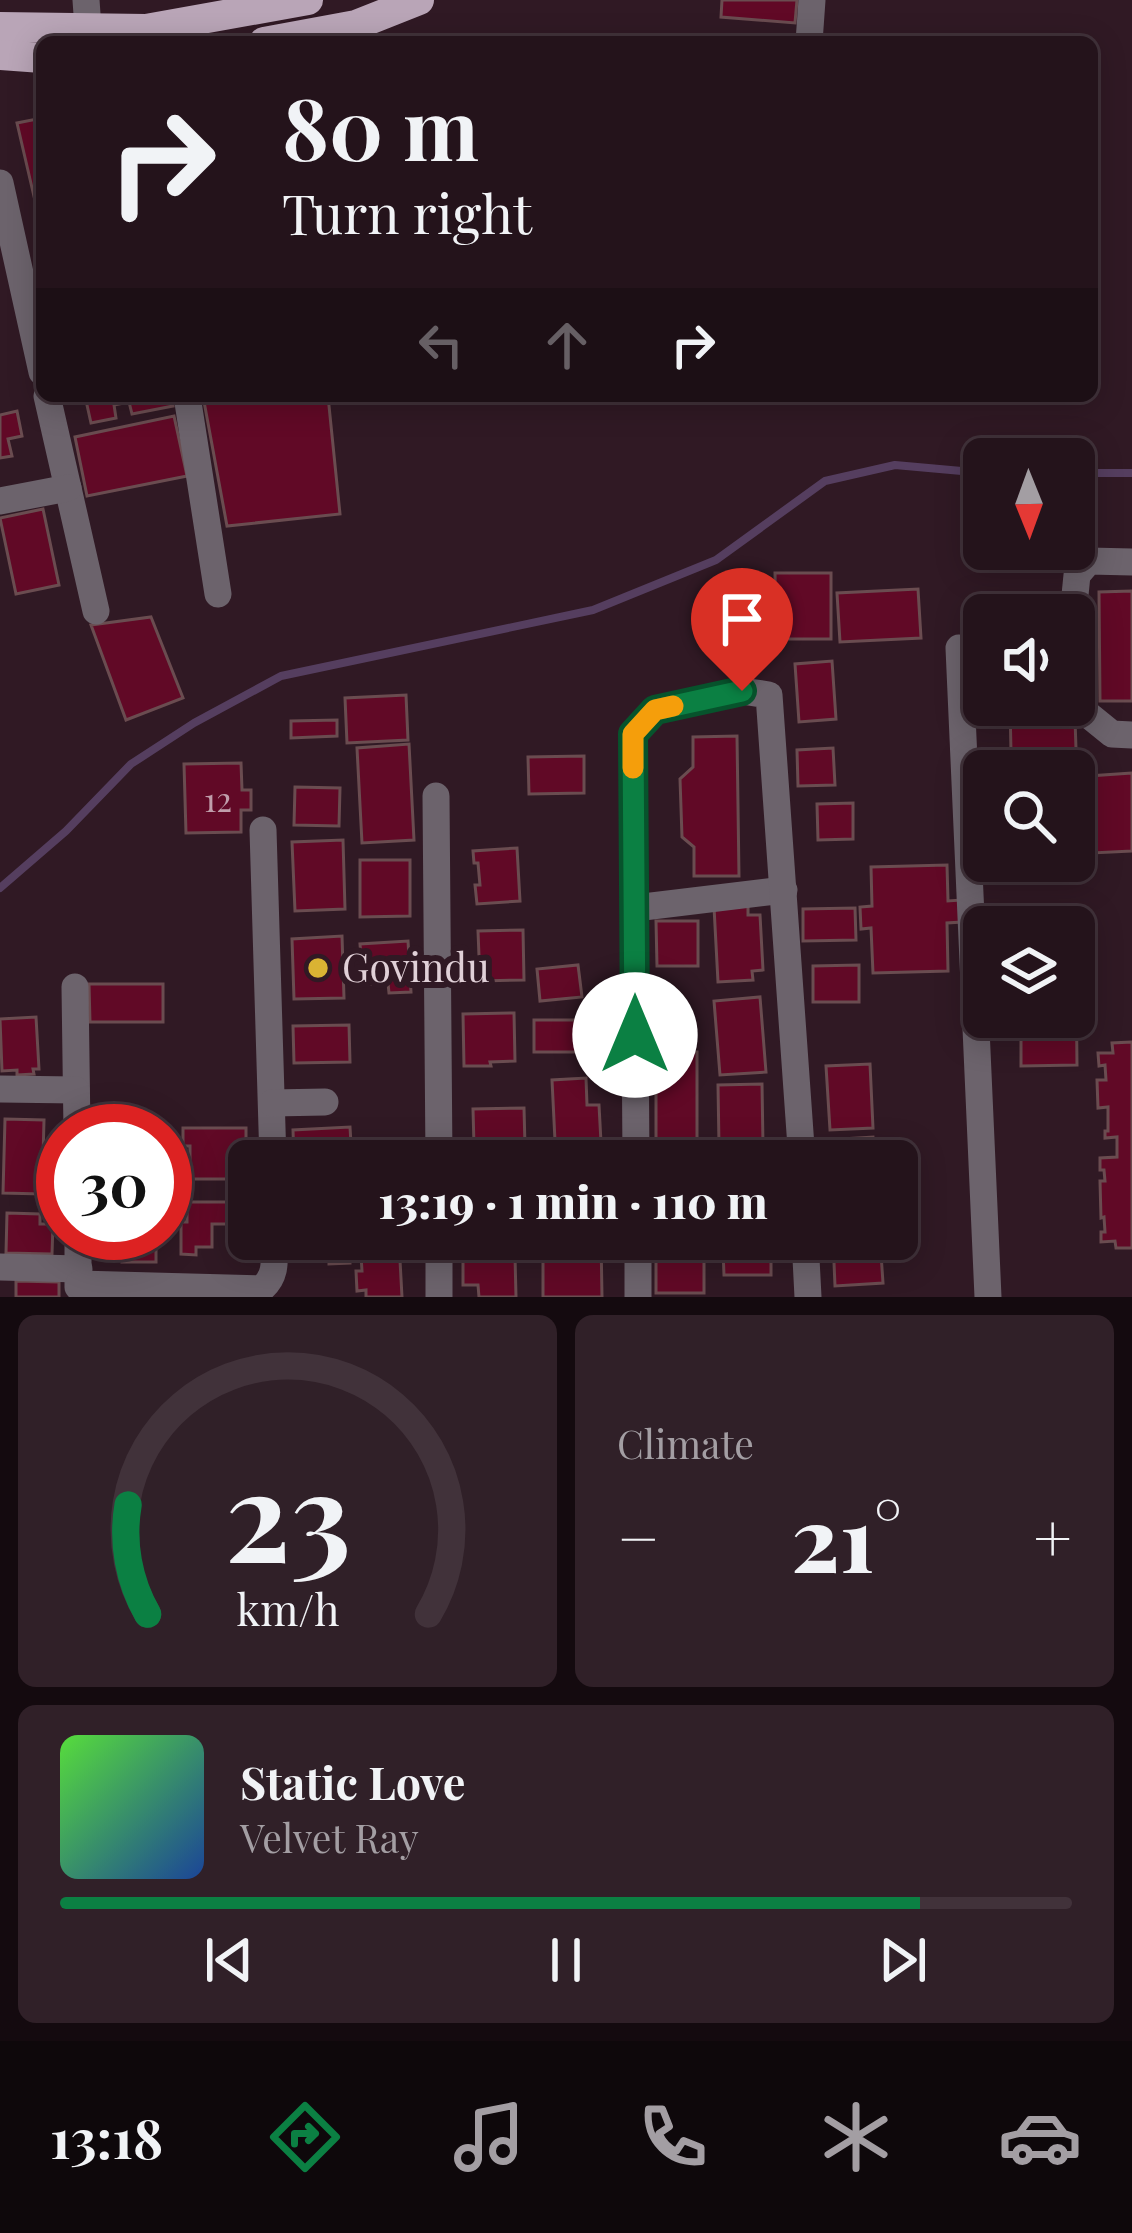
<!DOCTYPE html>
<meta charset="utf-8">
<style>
:root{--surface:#24131b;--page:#302028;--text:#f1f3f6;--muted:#a39ea3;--line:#41323a;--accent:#0b8043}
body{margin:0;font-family:"Playfair Display",serif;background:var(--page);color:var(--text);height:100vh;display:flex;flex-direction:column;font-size:45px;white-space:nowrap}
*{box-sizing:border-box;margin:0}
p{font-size:39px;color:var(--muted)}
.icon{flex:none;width:66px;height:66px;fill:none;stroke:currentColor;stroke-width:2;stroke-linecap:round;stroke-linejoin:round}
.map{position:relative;height:1297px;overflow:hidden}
.panel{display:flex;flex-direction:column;gap:18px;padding:18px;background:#140a0f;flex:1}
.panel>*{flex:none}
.hud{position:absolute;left:36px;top:36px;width:1062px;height:366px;border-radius:18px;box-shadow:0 6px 30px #0003,0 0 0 3px var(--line);background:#24131b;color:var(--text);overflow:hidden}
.needle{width:78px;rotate:179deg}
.buttons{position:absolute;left:963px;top:438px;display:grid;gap:24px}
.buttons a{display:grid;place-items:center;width:132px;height:132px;border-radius:18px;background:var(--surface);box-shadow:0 6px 30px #0003,0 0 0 3px var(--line);font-size:60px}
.speed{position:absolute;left:36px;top:1104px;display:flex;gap:24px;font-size:60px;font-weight:700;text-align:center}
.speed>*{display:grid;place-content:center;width:156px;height:156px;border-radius:50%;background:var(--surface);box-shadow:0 6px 30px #0003,0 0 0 3px var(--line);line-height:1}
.speed .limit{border:18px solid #d22;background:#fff;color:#111}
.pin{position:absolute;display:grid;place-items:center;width:102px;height:102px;color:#fff;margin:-123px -51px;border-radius:50% 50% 50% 0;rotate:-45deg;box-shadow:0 0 12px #0007}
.pin .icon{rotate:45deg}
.me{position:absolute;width:132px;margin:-66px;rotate:0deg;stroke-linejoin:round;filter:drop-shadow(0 0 9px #0008)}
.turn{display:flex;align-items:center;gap:42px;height:252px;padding:0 48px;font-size:54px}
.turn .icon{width:156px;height:156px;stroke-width:2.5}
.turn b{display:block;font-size:84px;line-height:102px}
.lanes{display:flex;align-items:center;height:114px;padding:0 48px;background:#0003;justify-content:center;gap:60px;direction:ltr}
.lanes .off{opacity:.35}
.big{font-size:90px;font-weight:800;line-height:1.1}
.panel .card{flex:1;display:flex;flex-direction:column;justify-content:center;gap:18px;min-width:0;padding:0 42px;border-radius:18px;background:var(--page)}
.panel .dial{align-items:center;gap:0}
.dial svg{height:312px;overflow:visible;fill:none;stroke:var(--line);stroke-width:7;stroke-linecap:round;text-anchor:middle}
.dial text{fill:var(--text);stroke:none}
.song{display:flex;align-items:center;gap:36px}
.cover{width:144px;height:144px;border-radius:18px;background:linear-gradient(135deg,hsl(110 70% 55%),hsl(220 70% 35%))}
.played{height:12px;border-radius:6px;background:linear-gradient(90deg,var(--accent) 85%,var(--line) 85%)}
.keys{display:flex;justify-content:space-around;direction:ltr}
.heat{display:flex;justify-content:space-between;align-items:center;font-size:66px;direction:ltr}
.panel .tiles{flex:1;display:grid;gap:18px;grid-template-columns:1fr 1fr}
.card:last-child{grid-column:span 2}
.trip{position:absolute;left:228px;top:1140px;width:690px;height:120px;border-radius:18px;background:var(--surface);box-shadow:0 6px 30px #0003,0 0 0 3px var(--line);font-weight:800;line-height:120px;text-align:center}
.dock{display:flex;height:192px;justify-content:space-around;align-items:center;background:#0e080b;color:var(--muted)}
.dock .icon{width:84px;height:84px}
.dock .on{color:var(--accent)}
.dock b{font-size:54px;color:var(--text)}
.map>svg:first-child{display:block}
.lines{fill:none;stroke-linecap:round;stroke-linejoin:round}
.stream{stroke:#553e5f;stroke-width:8}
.building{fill:#610926;stroke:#6a4c50;stroke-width:3}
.minor{stroke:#6c636c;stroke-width:27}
.major{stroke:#b9a5b7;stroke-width:30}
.route-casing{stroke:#07532c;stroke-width:30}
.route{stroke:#0b8043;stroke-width:21}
.slow{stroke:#f59e0b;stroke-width:21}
.poi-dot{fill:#dab333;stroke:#301924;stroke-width:4.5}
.labels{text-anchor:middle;stroke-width:12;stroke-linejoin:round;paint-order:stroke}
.number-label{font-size:33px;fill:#c09eab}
.poi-label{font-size:39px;fill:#e0d0d7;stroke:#301924;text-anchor:start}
</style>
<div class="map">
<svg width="1132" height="1297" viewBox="0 0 1132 1297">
<rect width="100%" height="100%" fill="#301924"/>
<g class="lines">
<g class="stream">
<path d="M1074 473H1132"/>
<path d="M0 888 66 831 131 764 194 723 281 676 593 610 716 560 825 481 895 465 984 473"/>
</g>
</g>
<g class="building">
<path d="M722 0H797L795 23 721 17Z"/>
<path d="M42 118V231L17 123Z"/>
<path d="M85 396H171L173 406 132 414 129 402 114 405 116 418 91 423Z"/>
<path d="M203 396H328L340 514 227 526Z"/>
<path d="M17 411 22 436 8 439 12 456 0 458V415Z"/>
<path d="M174 416 187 476 87 496 75 437Z"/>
<path d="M43 509 59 585 16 594 0 518Z"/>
<path d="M775 573H831V639H776Z"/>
<path d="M918 589 921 638 840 642 837 593Z"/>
<path d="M1132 591V701H1100L1099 592Z"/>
<path d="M151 617 183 698 126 720 91 625Z"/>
<path d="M832 661 836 719 799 722 795 664Z"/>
<path d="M1074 689 1076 749 1011 752 1010 705H1074Z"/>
<path d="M406 695 408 740 347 743 345 698Z"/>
<path d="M337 720V736L291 738V721Z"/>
<path d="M737 736 739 876H694V847L682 837 680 779 693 767V737Z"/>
<path d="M409 744 414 840 362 843 357 748Z"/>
<path d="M833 748 835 785 798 786 797 750Z"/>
<path d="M584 756V793L529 794 528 757Z"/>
<path d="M241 763 242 790H251V810H241V832L186 833 184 764Z"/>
<path d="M1132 773V851L1092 853 1089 776Z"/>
<path d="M295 787 340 788 339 826 294 825Z"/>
<path d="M853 803V839L818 840 817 804Z"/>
<path d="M343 840 345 909 295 911 292 842Z"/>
<path d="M517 848 520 901 477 904 475 885H480L478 863H474L473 851Z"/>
<path d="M360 860H410V916L360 917Z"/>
<path d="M947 865 948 901 961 900 962 922 947 923 948 971 873 973 871 928 861 929 860 907 872 906 871 867Z"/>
<path d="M748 906V915H760L763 970 752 971 753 980 718 982 714 907Z"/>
<path d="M855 908 856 940 803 941V909Z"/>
<path d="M656 921H698V966H657Z"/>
<path d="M523 930 524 980 480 981 478 931Z"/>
<path d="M342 936 344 998 294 999 292 939Z"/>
<path d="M408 941 411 992 389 993 388 983 363 985 360 944Z"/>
<path d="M578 965 582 997 540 1001 537 969Z"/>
<path d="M859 965V1002H813V966Z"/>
<path d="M1074 969H1076L1077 1065 1021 1066V1017H1074Z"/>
<path d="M89 984H163V1022H90Z"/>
<path d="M760 997 766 1072 720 1075 714 1001Z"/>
<path d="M514 1013 515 1061 490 1062 491 1066H464L463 1014Z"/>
<path d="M36 1017 39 1069H33L34 1074 17 1075V1070L2 1071 0 1019Z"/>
<rect x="534" y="1020" width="46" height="32"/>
<path d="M349 1025 350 1062 294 1063 293 1026Z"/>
<path d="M1132 1042V1248H1116L1115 1241 1101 1242V1232H1105L1104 1217 1101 1218 1100 1181H1105L1104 1170H1100V1158L1117 1157V1137L1105 1138V1131H1108V1107L1098 1108 1097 1080H1106L1105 1065 1099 1066 1098 1053H1113L1112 1043Z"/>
<rect x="656" y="1052" width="41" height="104"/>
<path d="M870 1064 873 1128 830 1130 826 1066Z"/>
<path d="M586 1078 587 1105H599L602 1161H556L552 1080Z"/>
<path d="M762 1084 763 1145H719L718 1085Z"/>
<path d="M524 1108 525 1146H474L473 1109Z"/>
<path d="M5 1119 44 1120 42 1194 3 1193Z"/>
<path d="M350 1127 352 1161H294L293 1130Z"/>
<path d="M183 1128H246V1179H190V1146H183Z"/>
<path d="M873 1137 875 1161H828L826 1140Z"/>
<path d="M187 1202H237V1224H212V1247H196V1255L181 1254V1222H187Z"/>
<path d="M7 1213 40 1214V1224H53L52 1254 6 1253Z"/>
<path d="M104 1233H156V1262H122V1251L104 1250Z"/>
<path d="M299 1239H349L350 1263 329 1264V1252L300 1254Z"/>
<path d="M360 1239H418V1241L399 1242 402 1297H366V1290L357 1291 356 1271H362Z"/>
<path d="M543 1239H601L602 1297H543Z"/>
<path d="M833 1239H880L883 1283 835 1286Z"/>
<rect x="656" y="1247" width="48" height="46"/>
<path d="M771 1249V1275H724L723 1250Z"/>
<path d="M515 1256 516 1297H479L478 1285H463V1257Z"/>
<path d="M16 1281 59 1282V1297H16Z"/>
</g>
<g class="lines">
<g class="minor">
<path d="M86 0 89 42"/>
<path d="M809 42 812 0"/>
<path d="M0 183 42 372"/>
<path d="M47 396 96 611"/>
<path d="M187 396 218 594"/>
<path d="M0 501 68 488"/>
<path d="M1073 615 1077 575 1089 561 1132 562"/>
<path d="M959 648 988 1297"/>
<path d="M1074 655 1075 704 1112 734 1132 735"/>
<path d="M436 796 439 1161"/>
<path d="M263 830 273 1161"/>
<path d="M635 908 784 890"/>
<path d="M75 987 77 1131"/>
<path d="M0 1089 76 1090"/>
<path d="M272 1103 325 1102"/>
<path d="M636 1161 633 733 654 711 742 691 769 695 802 1161"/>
<path d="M78 1233V1287"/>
<path d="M439 1239V1297"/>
<path d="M638 1239V1297"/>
<path d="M805 1239 808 1297"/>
<path d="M0 1267 79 1269"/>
<path d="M79 1284 261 1289C278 1276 274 1258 274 1239"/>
</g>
<g class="major">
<path d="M0 27 146 29 308 0"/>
<path d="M264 42 356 25 419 0"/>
<path d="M0 55 42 58"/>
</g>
</g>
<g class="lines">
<g class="route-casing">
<path id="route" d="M635 1035 633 734 655 710 742 691"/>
</g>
<use href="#route" class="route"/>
<path class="slow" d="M633 768V734L655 710 673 706"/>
</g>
<circle class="poi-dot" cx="318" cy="968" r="12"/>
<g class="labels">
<g class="number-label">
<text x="218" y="812">12</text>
</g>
<g class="poi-label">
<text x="342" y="982">Govindu</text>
</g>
</g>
</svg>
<div class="buttons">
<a><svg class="needle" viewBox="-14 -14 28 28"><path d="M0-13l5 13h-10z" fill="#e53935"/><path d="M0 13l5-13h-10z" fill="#a39ea3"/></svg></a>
<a><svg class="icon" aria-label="sound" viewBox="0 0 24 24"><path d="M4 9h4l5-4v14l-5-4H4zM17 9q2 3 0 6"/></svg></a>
<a><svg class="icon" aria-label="search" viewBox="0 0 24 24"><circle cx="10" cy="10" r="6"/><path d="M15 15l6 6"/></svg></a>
<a><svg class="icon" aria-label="layers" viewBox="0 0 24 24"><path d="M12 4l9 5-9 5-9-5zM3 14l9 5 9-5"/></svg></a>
</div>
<div class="speed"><div class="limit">30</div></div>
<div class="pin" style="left:742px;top:691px;background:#d93025"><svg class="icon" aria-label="arrive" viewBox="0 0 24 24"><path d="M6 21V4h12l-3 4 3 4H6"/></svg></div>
<svg class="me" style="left:635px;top:1035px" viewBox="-20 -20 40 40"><circle r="19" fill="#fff"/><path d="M0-13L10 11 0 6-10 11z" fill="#0b8043"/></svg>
<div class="trip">13:19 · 1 min · 110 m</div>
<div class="hud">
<div class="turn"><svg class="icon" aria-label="right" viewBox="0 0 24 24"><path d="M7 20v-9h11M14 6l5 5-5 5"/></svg><div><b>80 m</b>Turn right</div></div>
<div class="lanes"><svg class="icon off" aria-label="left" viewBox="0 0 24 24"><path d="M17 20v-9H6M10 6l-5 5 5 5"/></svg><svg class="icon off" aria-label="ahead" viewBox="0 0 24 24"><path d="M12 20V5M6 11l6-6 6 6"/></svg><svg class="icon" aria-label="right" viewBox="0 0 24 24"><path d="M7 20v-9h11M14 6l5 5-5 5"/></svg></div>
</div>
</div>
<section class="panel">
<div class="tiles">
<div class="card dial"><svg viewBox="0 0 100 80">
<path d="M14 69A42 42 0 1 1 86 69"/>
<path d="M14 69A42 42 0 0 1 9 41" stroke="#0b8043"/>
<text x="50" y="56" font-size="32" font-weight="700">23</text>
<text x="50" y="72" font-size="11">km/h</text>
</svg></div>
<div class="card"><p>Climate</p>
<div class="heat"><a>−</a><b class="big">21°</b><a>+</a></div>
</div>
<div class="card">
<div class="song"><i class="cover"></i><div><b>Static Love</b><p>Velvet Ray</p></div></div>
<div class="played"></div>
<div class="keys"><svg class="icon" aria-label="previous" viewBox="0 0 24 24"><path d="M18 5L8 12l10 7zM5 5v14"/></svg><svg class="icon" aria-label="pause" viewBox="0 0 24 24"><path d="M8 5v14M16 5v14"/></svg><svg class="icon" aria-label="next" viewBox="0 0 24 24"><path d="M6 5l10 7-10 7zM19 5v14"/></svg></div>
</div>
</div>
</section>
<nav class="dock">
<b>13:18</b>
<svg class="icon on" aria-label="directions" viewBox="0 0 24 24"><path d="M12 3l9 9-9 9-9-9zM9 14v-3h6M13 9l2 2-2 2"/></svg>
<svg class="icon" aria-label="music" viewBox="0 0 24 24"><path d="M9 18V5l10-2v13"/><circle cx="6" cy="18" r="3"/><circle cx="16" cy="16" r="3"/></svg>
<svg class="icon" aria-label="phone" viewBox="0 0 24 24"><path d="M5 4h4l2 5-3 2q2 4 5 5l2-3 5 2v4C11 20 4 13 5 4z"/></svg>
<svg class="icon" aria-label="climate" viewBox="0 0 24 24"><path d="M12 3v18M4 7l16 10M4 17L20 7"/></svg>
<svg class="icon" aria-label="car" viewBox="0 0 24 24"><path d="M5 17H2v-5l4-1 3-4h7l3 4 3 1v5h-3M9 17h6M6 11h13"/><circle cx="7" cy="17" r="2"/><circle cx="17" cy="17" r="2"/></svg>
</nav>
